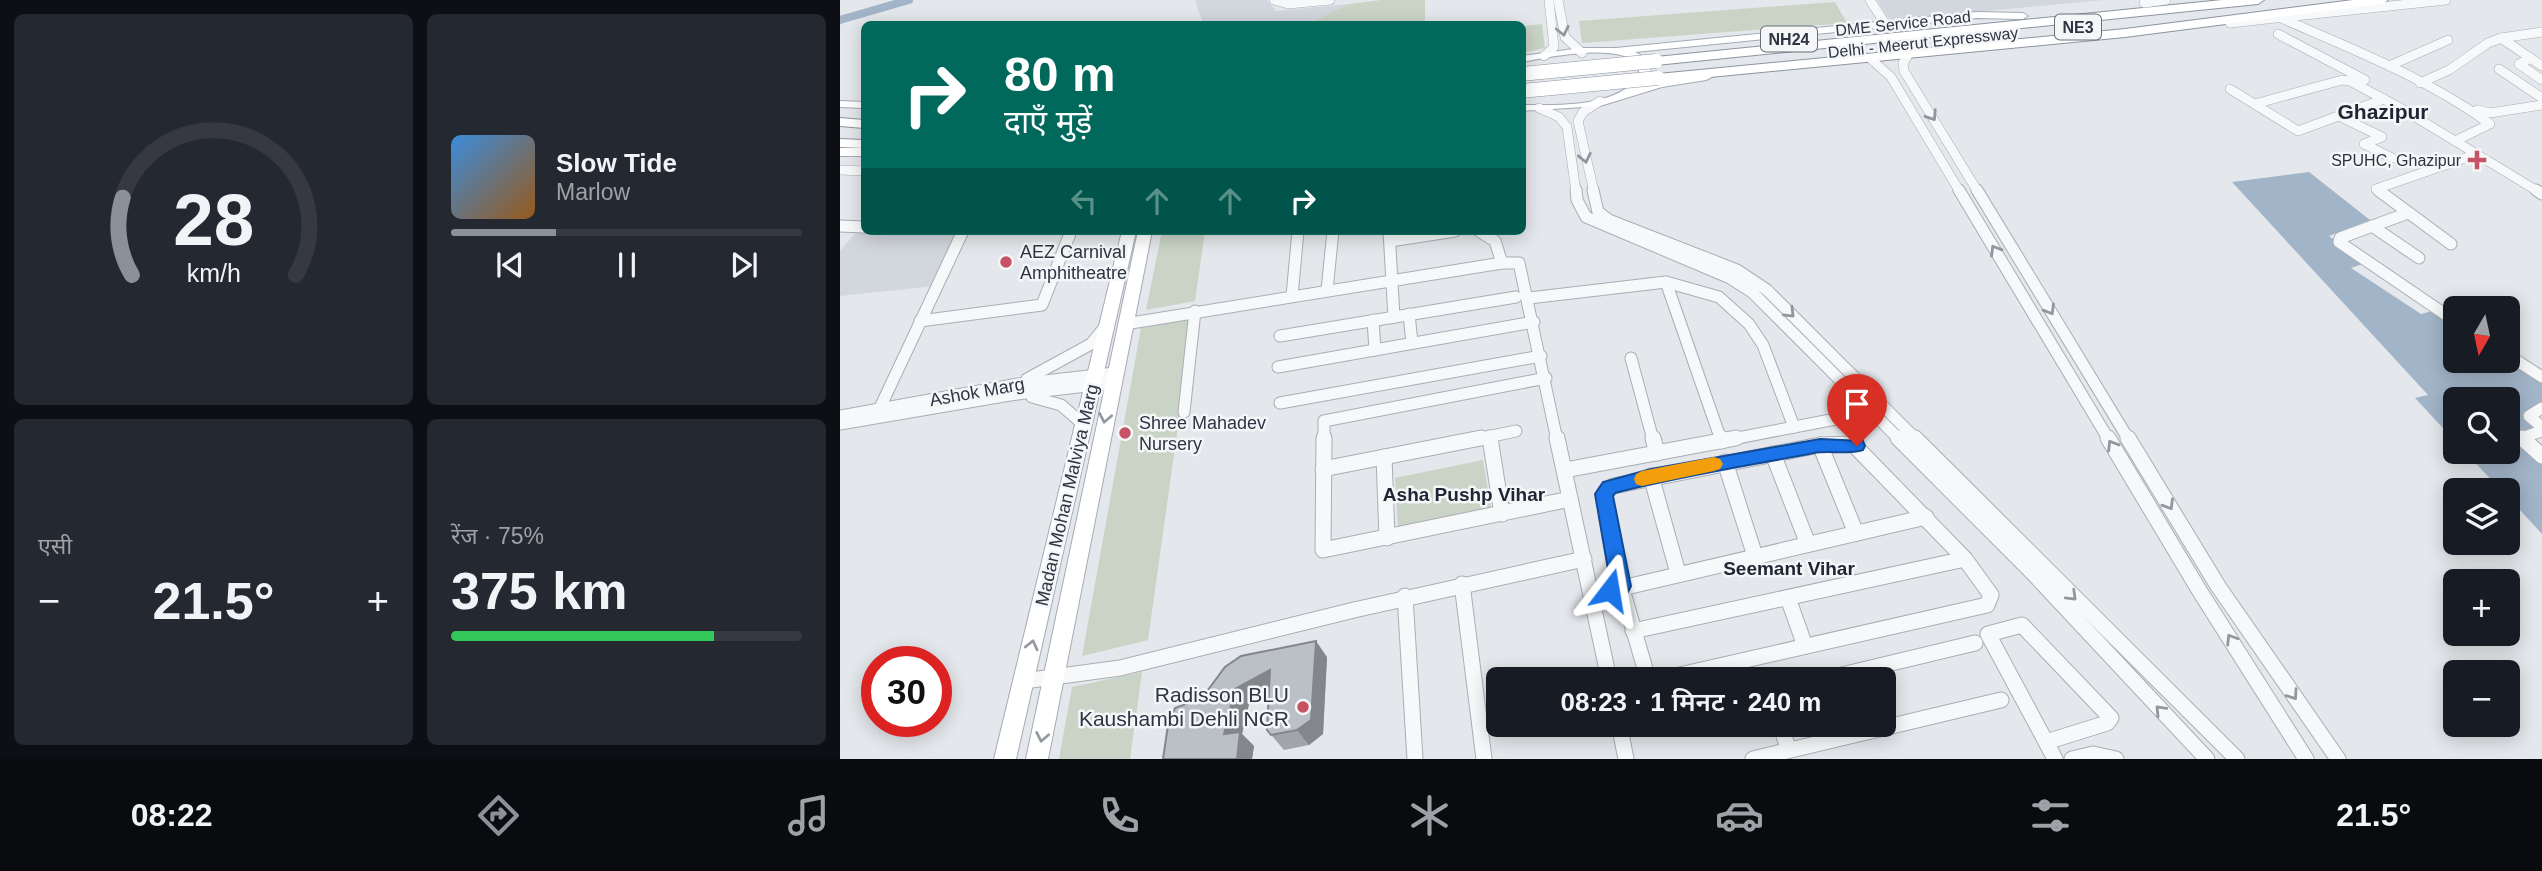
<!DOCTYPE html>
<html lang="hi">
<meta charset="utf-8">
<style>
:root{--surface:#171b24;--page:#242831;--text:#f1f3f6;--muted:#9ea1a6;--line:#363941;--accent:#8c9099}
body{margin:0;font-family:Helvetica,"Noto Sans Devanagari",sans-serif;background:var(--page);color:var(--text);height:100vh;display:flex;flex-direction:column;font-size:26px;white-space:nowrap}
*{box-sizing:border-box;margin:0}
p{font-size:23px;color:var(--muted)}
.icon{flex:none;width:38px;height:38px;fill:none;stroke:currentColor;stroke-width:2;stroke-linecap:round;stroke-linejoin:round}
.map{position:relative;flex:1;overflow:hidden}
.sheet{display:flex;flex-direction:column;gap:14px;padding:14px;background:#0d0f14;width:840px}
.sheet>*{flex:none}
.top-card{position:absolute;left:21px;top:21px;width:665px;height:214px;border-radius:10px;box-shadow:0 4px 18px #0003;background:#00695c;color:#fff;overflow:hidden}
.needle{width:46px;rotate:189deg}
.fabs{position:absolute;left:1603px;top:296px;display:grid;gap:14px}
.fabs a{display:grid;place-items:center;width:77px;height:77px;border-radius:10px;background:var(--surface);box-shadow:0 4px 18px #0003;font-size:35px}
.speed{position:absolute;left:21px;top:646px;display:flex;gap:14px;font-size:35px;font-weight:700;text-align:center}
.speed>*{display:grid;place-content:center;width:91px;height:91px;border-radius:50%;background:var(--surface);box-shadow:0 4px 18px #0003;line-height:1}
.speed .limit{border:10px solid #d22;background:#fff;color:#111}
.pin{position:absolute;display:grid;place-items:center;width:60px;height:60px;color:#fff;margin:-72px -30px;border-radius:50% 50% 50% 0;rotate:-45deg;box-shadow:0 0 7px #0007}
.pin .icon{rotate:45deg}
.me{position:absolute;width:77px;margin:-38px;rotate:14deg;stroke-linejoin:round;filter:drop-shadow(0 0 5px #0008)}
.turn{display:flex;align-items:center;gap:24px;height:147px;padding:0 28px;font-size:32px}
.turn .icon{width:91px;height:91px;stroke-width:2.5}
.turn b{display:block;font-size:49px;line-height:60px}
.lanes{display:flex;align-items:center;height:66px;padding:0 28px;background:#0003;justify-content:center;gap:35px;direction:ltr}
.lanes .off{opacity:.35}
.big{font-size:52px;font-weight:600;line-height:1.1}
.sheet .widget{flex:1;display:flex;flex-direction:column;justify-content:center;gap:10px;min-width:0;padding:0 24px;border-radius:10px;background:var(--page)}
.sheet .dial{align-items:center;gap:0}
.dial svg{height:182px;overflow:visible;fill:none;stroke:var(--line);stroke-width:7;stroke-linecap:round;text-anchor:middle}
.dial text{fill:var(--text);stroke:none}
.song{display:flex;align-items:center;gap:21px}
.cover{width:84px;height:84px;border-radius:10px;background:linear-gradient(135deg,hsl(210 70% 55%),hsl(30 70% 35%))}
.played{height:7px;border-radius:4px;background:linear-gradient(90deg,var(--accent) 30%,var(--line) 30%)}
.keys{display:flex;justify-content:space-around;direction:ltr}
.heat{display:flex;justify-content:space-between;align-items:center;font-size:38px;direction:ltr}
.charge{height:10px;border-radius:5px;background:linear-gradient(90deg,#34c759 75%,var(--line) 0)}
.sheet .tiles{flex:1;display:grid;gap:14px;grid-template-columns:repeat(2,1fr)}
.trip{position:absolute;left:646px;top:667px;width:410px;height:70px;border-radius:10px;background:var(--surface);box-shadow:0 4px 18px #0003;font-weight:600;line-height:70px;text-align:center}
.menu{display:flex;height:112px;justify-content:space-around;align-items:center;background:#090b0e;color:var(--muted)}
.menu .icon{width:49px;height:49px}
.menu .active{color:var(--accent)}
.menu b{font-size:32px;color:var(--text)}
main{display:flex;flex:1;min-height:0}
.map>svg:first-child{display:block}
.built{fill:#d2d6dd}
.green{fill:#c9d4c6}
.water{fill:#a2b4c8}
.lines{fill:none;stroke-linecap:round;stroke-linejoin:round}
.canal{stroke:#a2b4c8;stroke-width:8}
.minor-far2-casing{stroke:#a9aeb5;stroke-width:10}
.minor-far1-casing{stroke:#a9aeb5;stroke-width:13}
.minor-casing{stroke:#a9aeb5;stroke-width:17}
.major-casing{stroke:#a4abb6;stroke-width:2}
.highway-casing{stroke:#8c94a1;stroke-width:2}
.minor-far2{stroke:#f7f8f9;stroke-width:9}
.minor-far1{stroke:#f7f8f9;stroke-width:11}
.minor{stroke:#f7f8f9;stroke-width:15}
.major{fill:#fff;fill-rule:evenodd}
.highway{fill:#fff;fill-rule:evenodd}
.highway-bridge-casing{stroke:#8c94a1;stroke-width:15;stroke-linecap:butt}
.highway-bridge{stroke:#fff;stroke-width:14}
.wall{fill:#a1a5ab}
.shaded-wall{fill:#83868b}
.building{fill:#bbc0c7;stroke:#83868b;stroke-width:2}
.oneway{stroke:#92969e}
.oneway2{stroke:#969aa0}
.route{fill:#1a73e8;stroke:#114b97;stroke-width:2}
.slow{fill:#f59e0b}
.poi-dot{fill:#c75263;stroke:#f4f6f8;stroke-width:2.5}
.labels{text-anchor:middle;stroke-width:5;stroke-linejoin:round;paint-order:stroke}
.far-street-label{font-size:16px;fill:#2d3442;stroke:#f4f6f8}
.shield{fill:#f4f6f8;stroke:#696e79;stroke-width:2}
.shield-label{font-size:16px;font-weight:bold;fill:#2d3442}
.far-poi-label{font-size:16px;fill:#2d3442;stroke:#f4f6f8;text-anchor:end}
.poi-label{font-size:18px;fill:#2d3442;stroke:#f4f6f8;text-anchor:start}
.street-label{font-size:18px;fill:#2d3442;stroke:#f4f6f8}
.neighbourhood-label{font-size:19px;font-weight:bold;fill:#1e2533;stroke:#f4f6f8}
.far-district-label{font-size:21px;font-weight:bold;fill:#1e2533;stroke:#f4f6f8}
.near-poi-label{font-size:21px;fill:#2d3442;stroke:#f4f6f8;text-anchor:end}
</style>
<main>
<section class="sheet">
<div class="tiles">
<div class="widget dial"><svg viewBox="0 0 100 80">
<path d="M14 69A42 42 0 1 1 86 69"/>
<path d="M14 69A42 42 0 0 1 10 35" stroke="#8c9099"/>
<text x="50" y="56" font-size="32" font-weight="700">28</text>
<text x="50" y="72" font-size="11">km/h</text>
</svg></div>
<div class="widget">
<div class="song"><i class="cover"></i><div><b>Slow Tide</b><p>Marlow</p></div></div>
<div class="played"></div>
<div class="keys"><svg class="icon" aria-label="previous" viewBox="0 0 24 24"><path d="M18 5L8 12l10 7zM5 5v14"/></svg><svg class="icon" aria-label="pause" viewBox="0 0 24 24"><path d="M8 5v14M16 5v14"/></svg><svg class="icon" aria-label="next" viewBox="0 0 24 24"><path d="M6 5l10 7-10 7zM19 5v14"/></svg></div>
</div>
<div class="widget"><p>एसी</p>
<div class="heat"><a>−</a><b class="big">21.5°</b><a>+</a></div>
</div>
<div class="widget"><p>रेंज · 75%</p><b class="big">375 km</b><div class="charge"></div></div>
</div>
</section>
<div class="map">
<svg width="1702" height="759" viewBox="0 0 1702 759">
<rect width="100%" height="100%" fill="#e4e7eb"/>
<g class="built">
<path d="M355 0H427L436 11 509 4 468 24H363Z"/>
<path d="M1037 0H1263L1050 20Z"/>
<path d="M17 231H116L118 232 94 286 0 296V251Z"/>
</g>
<g class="green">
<path d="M541 0H585V24H468L509 4Z"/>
<path d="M995 2 1007 23 742 43 739 21Z"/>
<path d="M702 24 705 48 683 53V26Z"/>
<path d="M322 231H365L355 301 306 310Z"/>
<path d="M353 319 308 640 242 656 301 328Z"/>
<path d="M643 460 651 508 558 528 555 478Z"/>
<path d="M302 672 290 759H219L232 687Z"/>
</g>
<path class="water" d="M1469 172 1530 220 1489 236 1525 263 1511 268 1581 314 1596 310 1615 322V360H1668L1702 376V410L1686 419 1702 428 1689 440 1702 452V534L1668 497V490H1661L1625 452H1668V399H1615V441L1575 398 1588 395 1392 182Z"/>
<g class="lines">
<path class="canal" d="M0 20 69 0"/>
<g class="minor-far2-casing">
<g id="minor-far2">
<path d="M434 0 448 4 490 0"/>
<path d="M718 0 725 37 742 53"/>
<path d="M1030 0 1046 25"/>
<path d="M1304 3 1326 0"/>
<path d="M1441 18C1512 49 1587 78 1650 124L1615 141"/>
<path d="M1390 23 1606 0"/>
<path d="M1438 34 1525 80 1517 84"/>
<path d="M1661 38 1702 66"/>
<path d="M704 56 714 47 709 0"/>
<path d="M1067 57 1063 63 1064 71 1138 192"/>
<path d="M1691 58 1679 64 1702 80"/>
<path d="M1032 60 1051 77 1120 192"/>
<path d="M1549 66 1608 40"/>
<path d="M1659 69 1702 98"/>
<path d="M1580 83 1609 70 1648 43 1661 38 1702 32"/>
<path d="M1390 89 1458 131 1544 99"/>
<path d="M1415 104 1502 80 1510 81 1564 110 1699 192"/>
<path d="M699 108 719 117 727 127 736 192"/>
<path d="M1637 110 1650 113 1702 105"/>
<path d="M1499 116 1542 137 1524 144 1552 158"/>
<path d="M0 170 24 171"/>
<path d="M754 192 738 121 743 112 760 101"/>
<path d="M1540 192 1536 189 1637 154"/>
</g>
</g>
<g class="minor-far1-casing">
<g id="minor-far1">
<path d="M736 190 737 200 746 217 890 278 912 292 1060 440"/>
<path d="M753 190 758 212 769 220 897 270 927 290 1077 440"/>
<path d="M1119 190 1269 440"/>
<path d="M1137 190 1289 440"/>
<path d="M1538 190 1611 244"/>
<path d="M1696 190 1702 194"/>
<path d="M1568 213 1500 238 1499 242 1615 321"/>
<path d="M0 226 24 227"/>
<path d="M1532 226 1579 258"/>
<path d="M549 231 554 317"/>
<path d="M639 231 655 241 662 263"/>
<path d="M550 241 615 231"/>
<path d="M826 282 881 440"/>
<path d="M487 290 493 231"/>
<path d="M452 296 458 231"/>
<path d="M689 298 826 282 879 297 909 324 923 345 954 427"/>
<path d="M569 314 572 343"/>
<path d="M533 320 535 350"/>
<path d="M80 321 202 305 231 231"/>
<path d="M285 324 662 263H679L717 440"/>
<path d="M440 336 676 297"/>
<path d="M1668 355 1702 377"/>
<path d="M791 358 813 440"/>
<path d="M438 367 694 322"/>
<path d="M187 379 251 344 264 328"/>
<path d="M192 397 221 405 244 425"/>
<path d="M440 403 701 356"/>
<path d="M1702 408 1689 416 1702 427"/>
<path d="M38 412 123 231"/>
<path d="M344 412 355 311"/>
<path d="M0 416 178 384 275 373"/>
<path d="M0 424 170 395 273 383"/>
<path d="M650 436 651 440"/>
<path d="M484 440V421L706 378"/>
<path d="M633 440 676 431"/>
<path d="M887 440 1001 418"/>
<path d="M1683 440 1681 438 1702 431"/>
</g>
</g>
<g class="minor-casing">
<g id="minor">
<path d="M484 438 483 550 730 499"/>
<path d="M650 438 662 514"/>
<path d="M717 438 769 679"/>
<path d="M813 438 817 453"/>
<path d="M881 438 882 441"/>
<path d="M1058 438 1192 572 1367 759"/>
<path d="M1075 438 1397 759"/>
<path d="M1268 438 1359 590 1466 759"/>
<path d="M1288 438 1378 586 1498 759"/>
<path d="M1682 438 1702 456"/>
<path d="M980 445 1016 533"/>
<path d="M933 454 968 544"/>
<path d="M544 457 547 538"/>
<path d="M885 462 915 556"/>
<path d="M483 469 641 438"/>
<path d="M725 470 896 438"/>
<path d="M811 476 838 573"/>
<path d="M622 584 644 759"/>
<path d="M752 595 1086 517"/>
<path d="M565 596 575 759"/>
<path d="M948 598 965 646"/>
<path d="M1182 625 1271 718 1267 723 1206 742 1148 634Z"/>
<path d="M793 631 1125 559"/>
<path d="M808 679 781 586 764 494 773 486 980 445 1013 444 1125 559 1151 595 1147 605 822 679"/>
<path d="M985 679 1135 643"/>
<path d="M184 681 280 668 514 610 744 559"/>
<path d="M779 724 786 759"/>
<path d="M944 736 949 750"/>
<path d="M1206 742 1215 759"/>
<path d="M913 759 1161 700"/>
<path d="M1232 759 1253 754 1276 759"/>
</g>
</g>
<g class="major-casing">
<g id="major">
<path d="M1137 12 1183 13 1188 16 1183 19 1137 18 795 52C806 57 810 65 812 76L804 86 820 81 866 74 872 77 866 80 822 87 760 106 682 111V105C721 105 774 108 800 76L797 63C775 43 710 57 682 62V56L741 48H776Z"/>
<path d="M0 101 24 102V108L0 107Z"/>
<rect x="0" y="148" width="24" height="8"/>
<path d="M282 231H296L176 759H154Z"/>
<path d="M298 231H312L208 759H186Z"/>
</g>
</g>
<g class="highway-casing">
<g id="highway">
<path d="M1382 0H1424L1418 4 816 65 809 61 816 57Z"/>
<path d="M1513 0H1548L1542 4 1285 37 818 82 811 78 818 74 1285 29Z"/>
<path d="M0 118 24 120V128L0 126Z"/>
<path d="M0 139 24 140V148L0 147Z"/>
</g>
</g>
<use href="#minor-far2" class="minor-far2"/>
<use href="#minor-far1" class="minor-far1"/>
<use href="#minor" class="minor"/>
<use href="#major" class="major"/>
<use href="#highway" class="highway"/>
<g class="highway-bridge-casing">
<g id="highway-bridge">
<path d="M682 74 816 61"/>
<path d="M682 91 818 78"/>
</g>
</g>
<use href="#highway-bridge" class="highway-bridge"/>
</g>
<path class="wall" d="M487 657 483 734 469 745 444 750 427 730 429 693 409 704 402 734 414 746 412 759H323L328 725Z"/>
<g class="shaded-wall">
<path d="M476 641 487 657 483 734 469 745 457 730Z"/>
<path d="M430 670 442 686 409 704 402 734 414 746 412 759H397L384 734 395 689Z"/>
</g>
<path class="building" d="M476 641 471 720 457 730 431 735 427 730 430 670 395 689 384 734 400 732 397 759H323L328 725 335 708 362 698 385 667 401 656Z"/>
<defs><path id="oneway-chevron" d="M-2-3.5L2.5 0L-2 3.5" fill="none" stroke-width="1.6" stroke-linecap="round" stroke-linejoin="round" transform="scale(1.75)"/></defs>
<g class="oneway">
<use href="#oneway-chevron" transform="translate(723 31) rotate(77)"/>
<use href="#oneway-chevron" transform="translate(1092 116) rotate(57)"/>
<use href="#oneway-chevron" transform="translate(745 158) rotate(78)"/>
<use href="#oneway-chevron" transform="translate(1155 250) rotate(-121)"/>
<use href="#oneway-chevron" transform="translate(1210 310) rotate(59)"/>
<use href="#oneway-chevron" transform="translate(950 313) rotate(45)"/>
<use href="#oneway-chevron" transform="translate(1272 445) rotate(-121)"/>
<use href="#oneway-chevron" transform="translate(1329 505) rotate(59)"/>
<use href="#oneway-chevron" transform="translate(1232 596) rotate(44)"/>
<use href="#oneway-chevron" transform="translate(1391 639) rotate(-122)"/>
<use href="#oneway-chevron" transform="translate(1453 695) rotate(55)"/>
<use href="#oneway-chevron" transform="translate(1320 710) rotate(-134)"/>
</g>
<g class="oneway2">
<use href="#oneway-chevron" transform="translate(265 418) rotate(101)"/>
<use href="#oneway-chevron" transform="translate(192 645) rotate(-77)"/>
<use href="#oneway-chevron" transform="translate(202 737) rotate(101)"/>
</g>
<path class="route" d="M980 439 1023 441 1025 446 1023 450C1007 455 990 450 974 453 907 466 840 476 775 493L773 496 791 586 788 592C779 596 772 599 763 596L761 590 763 584 770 581 755 494 763 482 811 469Z"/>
<path class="slow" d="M874 457 880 459 883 464 880 469 874 471 802 486 796 484 794 479 796 474 802 471Z"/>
<g class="poi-dot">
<path d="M1633.5 149.5h7v7h7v7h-7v7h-7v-7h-7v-7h7z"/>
<circle cx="166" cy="262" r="7"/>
<circle cx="285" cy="433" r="7"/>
<circle cx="463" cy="707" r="7"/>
</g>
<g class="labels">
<g class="far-street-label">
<text transform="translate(1063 23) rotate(-6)" y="6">DME Service Road</text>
<text transform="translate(1083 42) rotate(-6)" y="6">Delhi - Meerut Expressway</text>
</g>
<g class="shield">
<rect x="1215" y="14.5" width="46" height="25" rx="5"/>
<rect x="921" y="26.5" width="56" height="25" rx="5"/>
</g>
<g class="shield-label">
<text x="1238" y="33">NE3</text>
<text x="949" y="45">NH24</text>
</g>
<g class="far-poi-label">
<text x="1621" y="166">SPUHC, Ghazipur</text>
</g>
<g class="poi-label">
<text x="180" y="258">AEZ Carnival<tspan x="180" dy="21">Amphitheatre</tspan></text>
<text x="299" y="429">Shree Mahadev<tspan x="299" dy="21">Nursery</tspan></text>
</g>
<g class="street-label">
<text transform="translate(137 392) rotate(-10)" y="6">Ashok Marg</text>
<text transform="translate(227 495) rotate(-77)" y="6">Madan Mohan Malviya Marg</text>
</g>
<g class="neighbourhood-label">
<text x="624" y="501">Asha Pushp Vihar</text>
<text x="949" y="575">Seemant Vihar</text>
</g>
<g class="far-district-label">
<text x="1543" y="119">Ghazipur</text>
</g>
<g class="near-poi-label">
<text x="449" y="702">Radisson BLU<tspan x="449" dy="24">Kaushambi Dehli NCR</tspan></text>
</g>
</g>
</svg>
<div class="fabs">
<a><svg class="needle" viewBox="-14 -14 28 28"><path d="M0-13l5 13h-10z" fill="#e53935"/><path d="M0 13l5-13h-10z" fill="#9ea1a6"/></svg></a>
<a><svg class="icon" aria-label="search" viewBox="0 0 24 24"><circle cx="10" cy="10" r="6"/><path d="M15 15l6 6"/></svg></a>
<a><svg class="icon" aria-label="layers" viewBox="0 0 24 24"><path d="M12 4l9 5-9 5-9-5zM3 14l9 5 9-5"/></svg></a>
<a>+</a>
<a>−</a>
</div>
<div class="speed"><div class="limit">30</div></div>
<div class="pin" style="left:1017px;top:446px;background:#d93025"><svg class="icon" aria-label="arrive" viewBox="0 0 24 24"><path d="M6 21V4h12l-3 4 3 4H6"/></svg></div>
<svg class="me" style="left:770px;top:590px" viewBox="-20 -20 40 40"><path d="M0-17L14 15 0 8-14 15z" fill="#1a73e8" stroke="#fff" stroke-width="4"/></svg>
<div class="trip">08:23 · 1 मिनट · 240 m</div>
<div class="top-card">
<div class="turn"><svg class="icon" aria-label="right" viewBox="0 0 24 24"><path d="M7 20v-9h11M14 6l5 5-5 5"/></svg><div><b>80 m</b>दाएँ मुड़ें</div></div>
<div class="lanes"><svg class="icon off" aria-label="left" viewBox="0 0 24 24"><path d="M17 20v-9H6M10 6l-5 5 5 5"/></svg><svg class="icon off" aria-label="ahead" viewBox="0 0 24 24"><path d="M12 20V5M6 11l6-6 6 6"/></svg><svg class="icon off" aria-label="ahead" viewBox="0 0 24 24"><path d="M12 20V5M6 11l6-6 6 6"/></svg><svg class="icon" aria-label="right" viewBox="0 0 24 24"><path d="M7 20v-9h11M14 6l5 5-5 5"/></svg></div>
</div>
</div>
</main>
<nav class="menu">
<b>08:22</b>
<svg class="icon active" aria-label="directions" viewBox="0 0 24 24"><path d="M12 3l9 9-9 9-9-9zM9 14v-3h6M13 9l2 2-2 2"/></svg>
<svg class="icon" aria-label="music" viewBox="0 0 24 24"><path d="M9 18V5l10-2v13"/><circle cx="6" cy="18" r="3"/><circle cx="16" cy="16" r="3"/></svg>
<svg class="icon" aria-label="phone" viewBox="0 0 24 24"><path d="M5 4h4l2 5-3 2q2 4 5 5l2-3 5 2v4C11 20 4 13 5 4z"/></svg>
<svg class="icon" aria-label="climate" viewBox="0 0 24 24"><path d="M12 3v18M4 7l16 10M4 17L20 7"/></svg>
<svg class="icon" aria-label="car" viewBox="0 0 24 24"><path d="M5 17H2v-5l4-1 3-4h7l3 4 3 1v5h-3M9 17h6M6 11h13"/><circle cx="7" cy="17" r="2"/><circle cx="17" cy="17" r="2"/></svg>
<svg class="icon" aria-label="filters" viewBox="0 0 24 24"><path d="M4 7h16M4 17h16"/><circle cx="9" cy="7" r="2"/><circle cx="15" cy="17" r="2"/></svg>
<b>21.5°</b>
</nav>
